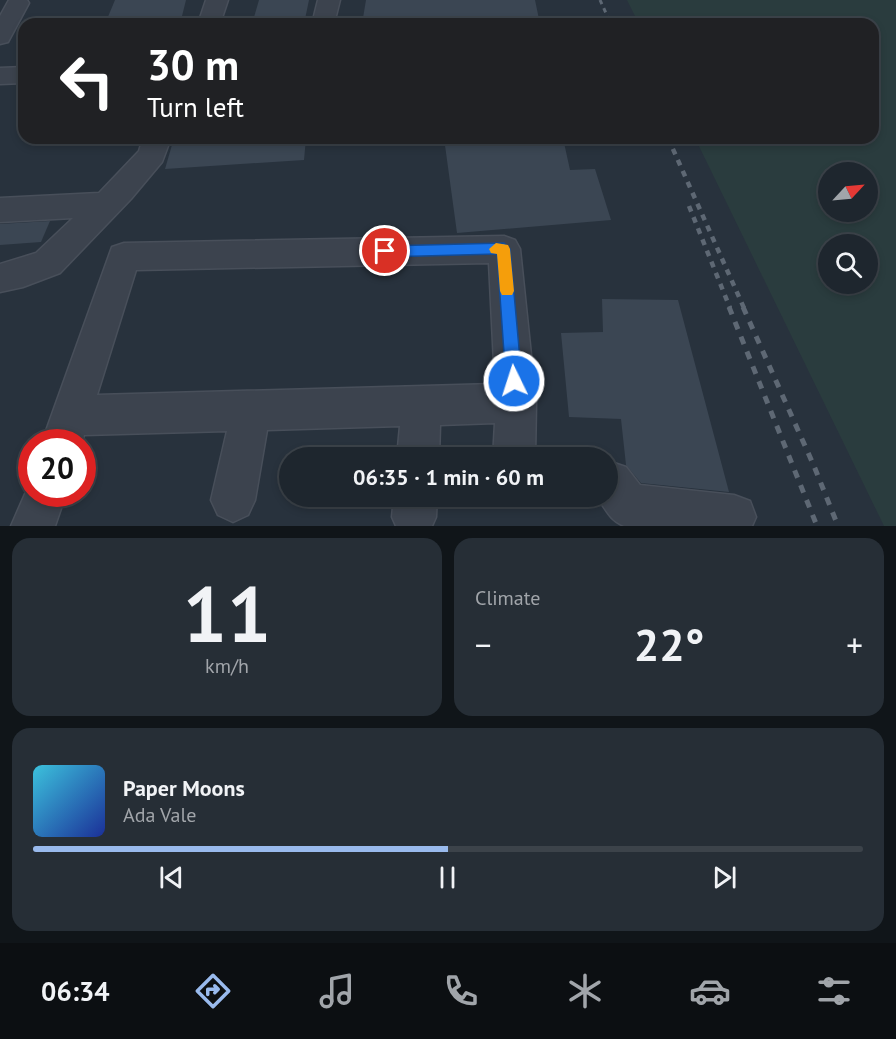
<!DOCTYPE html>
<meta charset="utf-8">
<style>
:root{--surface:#1e262e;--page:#262e36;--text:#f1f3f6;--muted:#a1a5aa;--line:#3c434a;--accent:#99baed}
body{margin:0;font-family:"PT Sans",sans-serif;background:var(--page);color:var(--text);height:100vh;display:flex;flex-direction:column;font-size:22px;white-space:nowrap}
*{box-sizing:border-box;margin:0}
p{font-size:20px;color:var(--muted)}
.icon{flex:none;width:33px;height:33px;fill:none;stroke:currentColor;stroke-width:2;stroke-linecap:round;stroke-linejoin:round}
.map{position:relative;height:526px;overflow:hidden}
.side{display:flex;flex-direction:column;gap:12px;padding:12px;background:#101519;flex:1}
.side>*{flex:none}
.top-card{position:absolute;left:18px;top:18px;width:861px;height:126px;border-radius:18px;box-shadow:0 3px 9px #0003,0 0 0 2px var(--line);background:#202124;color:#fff;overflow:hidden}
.needle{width:39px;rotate:64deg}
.tools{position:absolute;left:818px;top:162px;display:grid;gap:12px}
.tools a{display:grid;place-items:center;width:60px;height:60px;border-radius:50%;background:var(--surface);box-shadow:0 3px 9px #0003,0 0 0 2px var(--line);font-size:30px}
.speed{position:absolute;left:18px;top:429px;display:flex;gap:12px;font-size:30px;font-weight:700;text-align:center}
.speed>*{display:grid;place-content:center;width:78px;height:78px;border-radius:50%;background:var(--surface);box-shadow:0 3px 9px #0003,0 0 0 2px var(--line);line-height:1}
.speed .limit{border:9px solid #d22;background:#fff;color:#111}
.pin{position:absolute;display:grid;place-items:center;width:51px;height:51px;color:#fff;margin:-26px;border:3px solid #fff;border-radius:50%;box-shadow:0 2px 6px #0007}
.me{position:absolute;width:66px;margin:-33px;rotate:356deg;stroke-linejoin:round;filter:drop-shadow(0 0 4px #0008)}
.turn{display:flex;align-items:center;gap:21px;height:126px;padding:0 30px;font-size:27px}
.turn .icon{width:78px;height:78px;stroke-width:2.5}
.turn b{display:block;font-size:42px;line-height:51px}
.big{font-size:45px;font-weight:700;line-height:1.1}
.side .tile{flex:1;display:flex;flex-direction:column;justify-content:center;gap:9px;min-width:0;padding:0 21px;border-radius:18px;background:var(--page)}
.side .dial{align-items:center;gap:0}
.dial b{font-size:78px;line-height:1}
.song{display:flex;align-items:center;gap:18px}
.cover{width:72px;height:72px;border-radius:9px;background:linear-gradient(135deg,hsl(190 70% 55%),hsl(230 70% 35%))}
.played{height:6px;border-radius:3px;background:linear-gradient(90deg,var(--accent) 50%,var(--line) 50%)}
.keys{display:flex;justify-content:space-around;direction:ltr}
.heat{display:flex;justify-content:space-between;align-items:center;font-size:33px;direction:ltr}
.side .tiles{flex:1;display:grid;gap:12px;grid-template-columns:1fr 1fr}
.tile:last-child{grid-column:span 2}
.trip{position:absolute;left:279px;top:447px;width:339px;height:60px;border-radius:30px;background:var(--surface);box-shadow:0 3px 9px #0003,0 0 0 2px var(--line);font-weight:700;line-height:60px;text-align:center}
.menu{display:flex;height:96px;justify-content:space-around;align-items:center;background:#0c0f12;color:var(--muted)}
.menu .icon{width:42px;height:42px}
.menu .current{color:var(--accent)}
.menu b{font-size:27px;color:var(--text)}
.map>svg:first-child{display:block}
.green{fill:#2a3c3e;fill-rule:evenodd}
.building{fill:#3b4653}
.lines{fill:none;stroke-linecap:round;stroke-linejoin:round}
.minor-casing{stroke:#484f5a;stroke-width:3}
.minor{fill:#3c434e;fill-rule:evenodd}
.rail-far2{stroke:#5e6874;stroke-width:3;stroke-dasharray:4.5 4.5;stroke-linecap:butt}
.rail-far1{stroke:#5e6874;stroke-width:4.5;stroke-dasharray:6 6;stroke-linecap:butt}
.rail{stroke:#5e6874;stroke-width:5;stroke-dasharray:8 8;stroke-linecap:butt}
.route{fill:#1a73e8;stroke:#114b97;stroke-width:1.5}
.slow{fill:#f59e0b}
</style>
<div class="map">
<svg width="896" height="526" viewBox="0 0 896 526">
<rect width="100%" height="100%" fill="#28323d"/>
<path class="green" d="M627 0H896V526H884L695 138H873V24H639ZM828 172H867V212H828ZM828 244H867V284H828Z"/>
<g class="building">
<path d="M115 0H186L180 24H105Z"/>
<path d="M259 0H309L304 24H252Z"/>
<path d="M366 0H535L540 24H362Z"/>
<path d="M174 138H306L304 160 165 169Z"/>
<path d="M444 138H563L570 170 595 169 611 220 457 233Z"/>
<path d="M50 221 41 242 0 245V224Z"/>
<path d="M602 299 678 300 729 492 641 483 626 465 621 419 569 417 561 333 603 332Z"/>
</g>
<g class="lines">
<g class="minor-casing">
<g id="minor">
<path d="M9 0H27L29 3 8 42 0 44V16Z"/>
<path d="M206 0H228L220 24H198Z"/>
<path d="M318 0H340L334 24H312Z"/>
<path d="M24 67V83L0 84V68Z"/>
<path d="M143 138H171L162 162 131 199 60 273 23 287 0 292V264L36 253 73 218 0 222V198L99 193 139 151Z"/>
<path d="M504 236 515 240 520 249 536 403 535 458H493L495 423 440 425 439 458H397L400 426 267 430 255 500 248 515 233 522 218 515 211 500 227 431 84 435 82 442H42L112 247 124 243ZM489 263 495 384 97 395 136 270Z"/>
<path d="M608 461 626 467 640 485 734 495 750 501 756 517 752 526H624C605 518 607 505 593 496H608Z"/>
<path d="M32 478V494H66L55 526H11Z"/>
<path d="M394 496H437L436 517 432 526H396L392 517Z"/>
</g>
</g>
<use href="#minor" class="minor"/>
<path class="rail-far2" d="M600 0 611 24"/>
<g class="rail-far1">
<path d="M668 138 744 308"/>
<path d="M689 206 730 308"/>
</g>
<g class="rail">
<path d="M729 307 817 526"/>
<path d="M743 307 814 466 838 526"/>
</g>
</g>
<path class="route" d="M504 243 510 249 522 381 520 387 514 389 509 387 506 381 497 254 385 257 378 251 385 246Z"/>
<path class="slow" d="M496 243 508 245 510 249 514 291 512 295H502L500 291 497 254 491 253 489 249Z"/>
</svg>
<div class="tools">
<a><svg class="needle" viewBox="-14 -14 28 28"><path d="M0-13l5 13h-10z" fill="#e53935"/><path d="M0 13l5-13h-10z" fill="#a1a5aa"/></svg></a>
<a><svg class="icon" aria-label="search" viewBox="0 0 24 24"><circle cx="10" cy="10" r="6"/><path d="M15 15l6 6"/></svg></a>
</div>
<div class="speed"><div class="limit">20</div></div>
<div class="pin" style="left:385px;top:251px;background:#d93025"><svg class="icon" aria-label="arrive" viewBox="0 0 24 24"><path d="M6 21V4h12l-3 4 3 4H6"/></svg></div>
<svg class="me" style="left:514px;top:381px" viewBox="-20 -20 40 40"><circle r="17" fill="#1a73e8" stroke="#fff" stroke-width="3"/><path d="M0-11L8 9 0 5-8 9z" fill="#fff"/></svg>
<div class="trip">06:35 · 1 min · 60 m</div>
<div class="top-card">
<div class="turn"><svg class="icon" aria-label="left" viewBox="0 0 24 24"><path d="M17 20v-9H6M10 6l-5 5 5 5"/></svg><div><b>30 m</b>Turn left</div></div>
</div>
</div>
<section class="side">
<div class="tiles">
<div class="tile dial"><b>11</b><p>km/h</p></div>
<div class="tile"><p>Climate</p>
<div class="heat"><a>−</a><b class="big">22°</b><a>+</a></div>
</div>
<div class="tile">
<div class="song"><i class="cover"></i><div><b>Paper Moons</b><p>Ada Vale</p></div></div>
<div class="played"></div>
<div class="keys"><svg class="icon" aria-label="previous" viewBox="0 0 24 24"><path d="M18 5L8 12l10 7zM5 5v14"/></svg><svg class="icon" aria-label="pause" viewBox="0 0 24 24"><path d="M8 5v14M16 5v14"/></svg><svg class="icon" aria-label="next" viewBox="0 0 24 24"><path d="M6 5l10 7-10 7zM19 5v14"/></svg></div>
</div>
</div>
</section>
<nav class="menu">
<b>06:34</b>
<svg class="icon current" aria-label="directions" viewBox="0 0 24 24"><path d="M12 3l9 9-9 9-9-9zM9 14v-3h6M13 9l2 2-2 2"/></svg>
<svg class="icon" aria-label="music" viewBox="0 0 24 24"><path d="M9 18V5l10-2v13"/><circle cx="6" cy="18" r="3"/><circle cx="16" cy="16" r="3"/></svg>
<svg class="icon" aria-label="phone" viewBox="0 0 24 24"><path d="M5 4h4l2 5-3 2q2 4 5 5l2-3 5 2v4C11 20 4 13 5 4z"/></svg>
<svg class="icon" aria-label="climate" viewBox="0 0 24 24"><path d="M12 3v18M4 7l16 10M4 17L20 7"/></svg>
<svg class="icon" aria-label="car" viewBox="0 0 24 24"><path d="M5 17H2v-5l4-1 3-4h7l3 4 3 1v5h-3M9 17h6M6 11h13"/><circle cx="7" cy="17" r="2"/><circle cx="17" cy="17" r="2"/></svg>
<svg class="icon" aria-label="filters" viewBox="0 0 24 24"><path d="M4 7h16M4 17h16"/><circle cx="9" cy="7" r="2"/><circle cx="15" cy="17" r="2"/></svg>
</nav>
